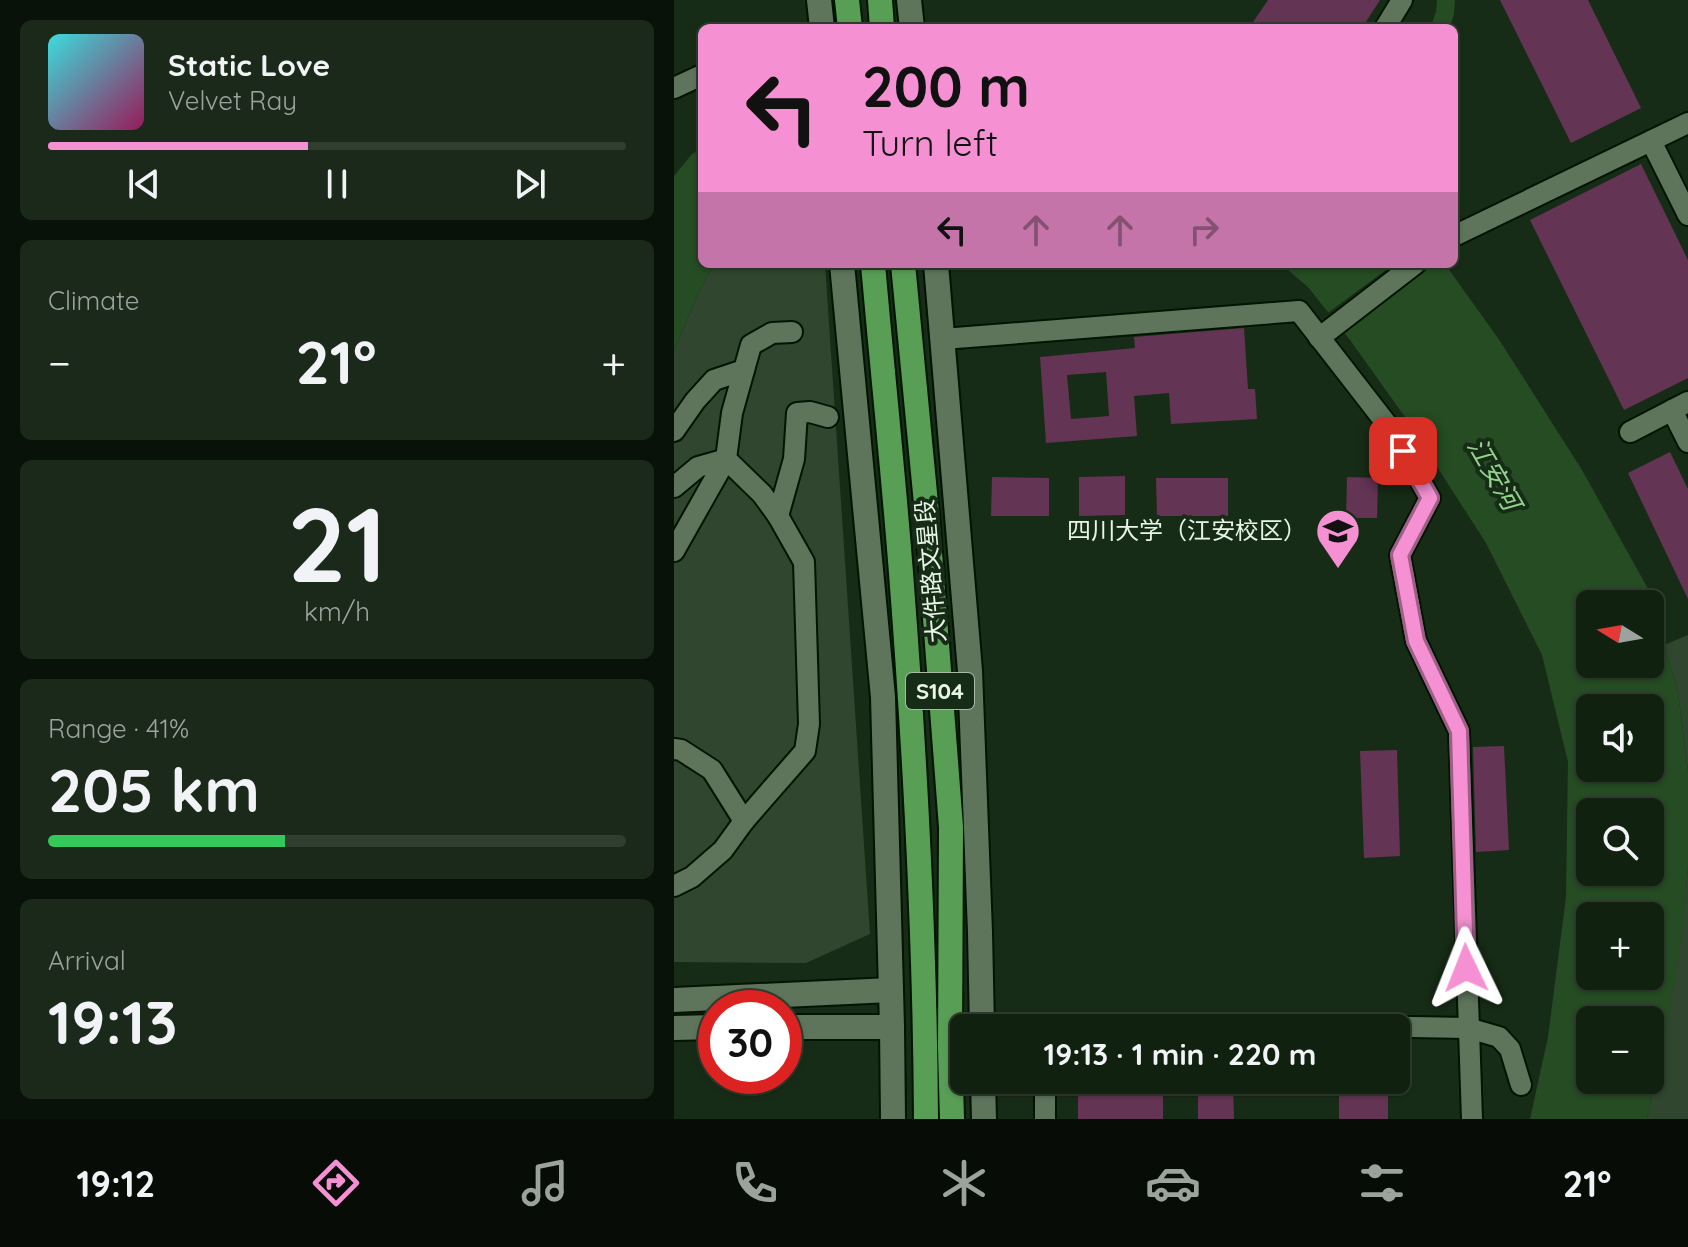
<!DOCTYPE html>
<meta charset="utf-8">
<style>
:root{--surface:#112110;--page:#1a2919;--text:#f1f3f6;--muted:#9ca39f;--line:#303e30;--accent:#f591d2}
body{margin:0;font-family:Quicksand,"Noto Sans SC",sans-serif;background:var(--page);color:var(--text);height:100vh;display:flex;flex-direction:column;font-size:30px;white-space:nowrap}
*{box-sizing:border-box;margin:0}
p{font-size:26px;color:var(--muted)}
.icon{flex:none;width:44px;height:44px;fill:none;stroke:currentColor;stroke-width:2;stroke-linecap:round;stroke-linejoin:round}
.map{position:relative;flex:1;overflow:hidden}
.panel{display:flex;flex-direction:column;gap:20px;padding:20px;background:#091209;width:674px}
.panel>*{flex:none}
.top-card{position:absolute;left:24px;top:24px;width:760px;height:244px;border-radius:12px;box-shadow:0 2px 6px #0004,0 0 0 2px var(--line);background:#f591d2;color:#111;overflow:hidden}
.needle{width:52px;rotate:281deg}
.controls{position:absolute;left:902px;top:590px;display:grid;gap:16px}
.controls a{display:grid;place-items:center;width:88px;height:88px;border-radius:12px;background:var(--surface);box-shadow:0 2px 6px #0004,0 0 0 2px var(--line);font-size:40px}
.speed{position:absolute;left:24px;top:990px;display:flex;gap:16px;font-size:40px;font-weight:700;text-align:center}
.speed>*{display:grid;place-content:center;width:104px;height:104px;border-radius:50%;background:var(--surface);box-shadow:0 2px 6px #0004,0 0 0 2px var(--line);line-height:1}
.speed .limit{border:12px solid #d22;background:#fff;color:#111}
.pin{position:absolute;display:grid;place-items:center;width:68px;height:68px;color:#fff;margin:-34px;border-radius:16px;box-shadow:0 4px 12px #0006}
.me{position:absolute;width:88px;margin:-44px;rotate:358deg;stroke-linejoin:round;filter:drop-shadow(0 0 6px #0008)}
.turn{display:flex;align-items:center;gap:28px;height:168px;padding:0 32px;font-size:36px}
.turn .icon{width:104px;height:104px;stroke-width:2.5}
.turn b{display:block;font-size:56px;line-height:68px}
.lanes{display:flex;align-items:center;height:76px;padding:0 32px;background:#0003;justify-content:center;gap:40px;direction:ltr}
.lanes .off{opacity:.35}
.big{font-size:60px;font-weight:700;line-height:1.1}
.panel .card{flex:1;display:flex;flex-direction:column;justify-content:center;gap:12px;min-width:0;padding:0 28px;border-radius:12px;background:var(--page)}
.panel .dial{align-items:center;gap:0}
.dial b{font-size:104px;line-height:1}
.song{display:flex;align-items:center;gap:24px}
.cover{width:96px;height:96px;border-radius:12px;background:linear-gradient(135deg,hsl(180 70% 55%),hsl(330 70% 35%))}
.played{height:8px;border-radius:4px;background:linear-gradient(90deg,var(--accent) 45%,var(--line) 45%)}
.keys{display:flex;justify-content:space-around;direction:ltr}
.heat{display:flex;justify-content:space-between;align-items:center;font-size:44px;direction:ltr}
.charge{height:12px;border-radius:6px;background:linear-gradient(90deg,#34c759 41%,var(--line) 0)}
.trip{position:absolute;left:276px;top:1014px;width:460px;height:80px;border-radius:12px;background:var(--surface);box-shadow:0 2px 6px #0004,0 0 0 2px var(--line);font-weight:700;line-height:80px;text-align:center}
.dock{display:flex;height:128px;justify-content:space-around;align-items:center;background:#070d06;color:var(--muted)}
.dock .icon{width:56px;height:56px}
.dock .active{color:var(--accent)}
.dock b{font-size:36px;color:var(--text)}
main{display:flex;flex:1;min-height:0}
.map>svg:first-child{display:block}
.green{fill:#30462e}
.water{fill:#254c23;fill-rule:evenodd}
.pier{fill:#172c16}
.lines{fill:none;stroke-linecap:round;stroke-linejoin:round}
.canal{stroke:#254c23;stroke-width:18}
.building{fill:#633453;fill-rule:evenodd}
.minor-casing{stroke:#021402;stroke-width:24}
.tertiary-casing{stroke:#021402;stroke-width:28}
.primary-casing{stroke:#021402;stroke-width:28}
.minor{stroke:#5e755c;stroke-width:20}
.tertiary{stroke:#5e755c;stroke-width:24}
.primary{stroke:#599e55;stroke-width:24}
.route-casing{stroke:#9f5e88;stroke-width:20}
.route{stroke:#f591d2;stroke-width:14}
.labels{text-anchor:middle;stroke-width:8;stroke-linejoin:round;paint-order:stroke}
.shield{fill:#172c16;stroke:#a9b9a8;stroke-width:2}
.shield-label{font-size:22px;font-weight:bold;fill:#e8f5e6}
.poi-label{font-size:24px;fill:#e8f5e6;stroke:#172c16;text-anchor:end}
.street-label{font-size:24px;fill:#e8f5e6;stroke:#172c16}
.water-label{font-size:26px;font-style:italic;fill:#94d18f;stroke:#172c16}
</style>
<main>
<section class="panel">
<div class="card">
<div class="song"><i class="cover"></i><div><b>Static Love</b><p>Velvet Ray</p></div></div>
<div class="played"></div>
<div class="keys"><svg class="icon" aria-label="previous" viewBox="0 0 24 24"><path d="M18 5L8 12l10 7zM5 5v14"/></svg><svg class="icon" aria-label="pause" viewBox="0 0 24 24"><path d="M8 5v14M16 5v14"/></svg><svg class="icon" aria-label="next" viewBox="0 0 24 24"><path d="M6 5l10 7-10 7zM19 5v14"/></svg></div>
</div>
<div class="card"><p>Climate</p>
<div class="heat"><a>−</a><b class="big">21°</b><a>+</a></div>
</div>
<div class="card dial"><b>21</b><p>km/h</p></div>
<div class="card"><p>Range · 41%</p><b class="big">205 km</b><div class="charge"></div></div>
<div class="card"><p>Arrival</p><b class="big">19:13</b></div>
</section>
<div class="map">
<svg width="1014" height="1119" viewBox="0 0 1014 1119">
<rect width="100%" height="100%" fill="#172c16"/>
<g class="green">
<path d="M40 264H151L196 934 132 963 0 962V351L24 294Z"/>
<path d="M1014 635V771L1004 692 990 645Z"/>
<path d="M1014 865V1119H973C991 1034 1008 952 1014 865Z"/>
</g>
<g class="water">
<path d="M28 149V264H40L24 294 0 351V176L18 154Z"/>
<path d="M607 264H771L826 341 908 470 973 587 1004 692 1014 771V865L1010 920 994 1023 973 1119H856L874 1037 892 897 894 762 868 655 812 543 731 417 676 340 634 287ZM916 604H976V664H916ZM916 708H976V768H916ZM916 812H976V872H916ZM916 916H976V976H916ZM916 1020H976V1080H916Z"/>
</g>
<path class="pier" d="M720 264H761L666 334 651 315Z"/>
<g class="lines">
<path class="canal" d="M766 28 771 13 772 0"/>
</g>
<g class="building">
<path d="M594 0H706L688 28H575Z"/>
<path d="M826 0H914L967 108 897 143Z"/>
<path d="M967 164 1014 260V378L950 410 856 220Z"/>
<path d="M570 328 574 389H581L583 419 497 424 495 393 460 396 463 436 372 443 366 357 461 348 460 337ZM432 372 435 416 397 419 393 375Z"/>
<path d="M996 452 1014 489V599L954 473Z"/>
<path d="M451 476V515L405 516V477Z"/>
<path d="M318 477 375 478V516H317Z"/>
<path d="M673 477 704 478 703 518H672Z"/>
<path d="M482 478H554V516H483Z"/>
<path d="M830 746 835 850 802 852 799 747Z"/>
<path d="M723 750 726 856 690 858 686 751Z"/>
<rect x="404" y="1080" width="85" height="39"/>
<path d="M524 1080H559L560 1119H524Z"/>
<rect x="665" y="1080" width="49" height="39"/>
</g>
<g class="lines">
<g class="minor-casing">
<g id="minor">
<path d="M711 28 728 0"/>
<path d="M0 88 28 75"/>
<path d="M977 141 1014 215"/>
<path d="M780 236 1014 123"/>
<path d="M645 338 741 264"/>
<path d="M269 339 625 311 715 427 756 498 726 555 742 641 785 731 798 1119"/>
<path d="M998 410 1014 442"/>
<path d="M0 431 21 401 40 380 70 370"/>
<path d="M956 432 1014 402"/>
<path d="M0 487 24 467 52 459"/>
<path d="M104 516 120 459 123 413 136 412 154 417"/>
<path d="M0 551 52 459"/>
<path d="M0 749 7 750 38 770 70 821"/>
<path d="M0 886 18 877 49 850 70 821 131 751 135 724 130 562 104 516 88 494 52 459 58 413 77 345 98 333 118 332"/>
<path d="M382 1028 574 1024 794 1028 825 1037 836 1049 847 1085"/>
<path d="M371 1119V1080"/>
</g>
</g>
<g class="tertiary-casing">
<g id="tertiary">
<path d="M145 0 148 28"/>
<path d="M235 0 238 28"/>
<path d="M168 264 209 697 218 1027 219 1119"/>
<path d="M262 264 296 671 306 932 308 1028"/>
<path d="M0 1000 217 990"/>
<path d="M110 1027H218"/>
<path d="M0 1028 42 1027"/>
<path d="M309 1080 310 1119"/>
</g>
</g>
<g class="primary-casing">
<g id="primary">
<path d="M173 0 176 28"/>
<path d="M206 0 208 28"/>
<path d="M199 264C208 367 219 470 227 573 241 754 251 937 252 1119"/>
<path d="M229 264 253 514 277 827 276 1048 278 1119"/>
</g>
</g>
<use href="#minor" class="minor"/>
<use href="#tertiary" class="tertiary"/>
<use href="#primary" class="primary"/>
</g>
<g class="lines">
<g class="route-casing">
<path id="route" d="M729 451 756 498 726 555 742 641 785 731 792 968"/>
</g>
<use href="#route" class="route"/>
</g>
<defs>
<g id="university-pin" transform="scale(2.3)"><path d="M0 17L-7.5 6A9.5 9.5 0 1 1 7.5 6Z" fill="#f591d2" stroke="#172c16"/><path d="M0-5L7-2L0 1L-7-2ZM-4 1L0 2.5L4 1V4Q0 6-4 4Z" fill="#111"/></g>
</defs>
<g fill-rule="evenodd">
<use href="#university-pin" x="664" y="531"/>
</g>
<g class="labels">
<rect class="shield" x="232" y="673" width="68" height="36" rx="6"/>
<g class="shield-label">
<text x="266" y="699">S104</text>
</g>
<g class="poi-label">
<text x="633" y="539">四川大学（江安校区）</text>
</g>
<g class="street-label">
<text transform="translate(257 571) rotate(-95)" y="8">大件路文星段</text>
</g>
<g class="water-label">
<text transform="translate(820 474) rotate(60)" y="9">江安河</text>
</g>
</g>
</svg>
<div class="controls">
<a><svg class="needle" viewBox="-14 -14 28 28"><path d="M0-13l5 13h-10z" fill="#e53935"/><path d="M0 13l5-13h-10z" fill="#9ca39f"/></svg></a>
<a><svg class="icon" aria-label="sound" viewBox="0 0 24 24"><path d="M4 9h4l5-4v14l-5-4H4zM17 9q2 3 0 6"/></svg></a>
<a><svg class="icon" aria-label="search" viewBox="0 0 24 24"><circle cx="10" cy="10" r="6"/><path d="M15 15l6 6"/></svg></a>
<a>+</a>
<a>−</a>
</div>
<div class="speed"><div class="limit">30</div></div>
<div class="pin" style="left:729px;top:451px;background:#d93025"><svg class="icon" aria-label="arrive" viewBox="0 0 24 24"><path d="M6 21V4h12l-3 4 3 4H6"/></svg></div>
<svg class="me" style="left:792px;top:968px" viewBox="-20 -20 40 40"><path d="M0-17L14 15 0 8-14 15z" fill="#f591d2" stroke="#fff" stroke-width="4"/></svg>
<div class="trip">19:13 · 1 min · 220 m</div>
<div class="top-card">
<div class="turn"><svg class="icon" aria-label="left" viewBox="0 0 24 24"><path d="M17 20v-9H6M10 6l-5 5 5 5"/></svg><div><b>200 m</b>Turn left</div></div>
<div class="lanes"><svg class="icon" aria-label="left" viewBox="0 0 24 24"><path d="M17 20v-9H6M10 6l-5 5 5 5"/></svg><svg class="icon off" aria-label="ahead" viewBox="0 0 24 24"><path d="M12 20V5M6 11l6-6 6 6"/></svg><svg class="icon off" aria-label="ahead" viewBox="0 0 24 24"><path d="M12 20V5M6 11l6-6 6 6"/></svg><svg class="icon off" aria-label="right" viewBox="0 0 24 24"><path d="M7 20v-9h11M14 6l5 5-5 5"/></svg></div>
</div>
</div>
</main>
<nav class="dock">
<b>19:12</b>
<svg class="icon active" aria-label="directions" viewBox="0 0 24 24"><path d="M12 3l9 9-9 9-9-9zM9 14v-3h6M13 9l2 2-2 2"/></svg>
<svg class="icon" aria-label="music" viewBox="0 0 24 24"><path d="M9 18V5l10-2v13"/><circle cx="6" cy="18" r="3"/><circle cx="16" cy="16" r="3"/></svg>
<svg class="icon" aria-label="phone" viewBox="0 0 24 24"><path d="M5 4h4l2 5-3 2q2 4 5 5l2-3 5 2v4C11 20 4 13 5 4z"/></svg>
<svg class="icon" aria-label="climate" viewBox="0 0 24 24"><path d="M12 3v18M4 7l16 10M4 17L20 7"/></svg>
<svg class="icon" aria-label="car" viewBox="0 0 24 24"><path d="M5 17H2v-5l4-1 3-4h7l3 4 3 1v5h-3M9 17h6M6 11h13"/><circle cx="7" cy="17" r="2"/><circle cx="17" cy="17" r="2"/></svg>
<svg class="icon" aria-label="filters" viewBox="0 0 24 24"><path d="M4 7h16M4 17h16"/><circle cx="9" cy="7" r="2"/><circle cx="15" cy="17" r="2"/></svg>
<b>21°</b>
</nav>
